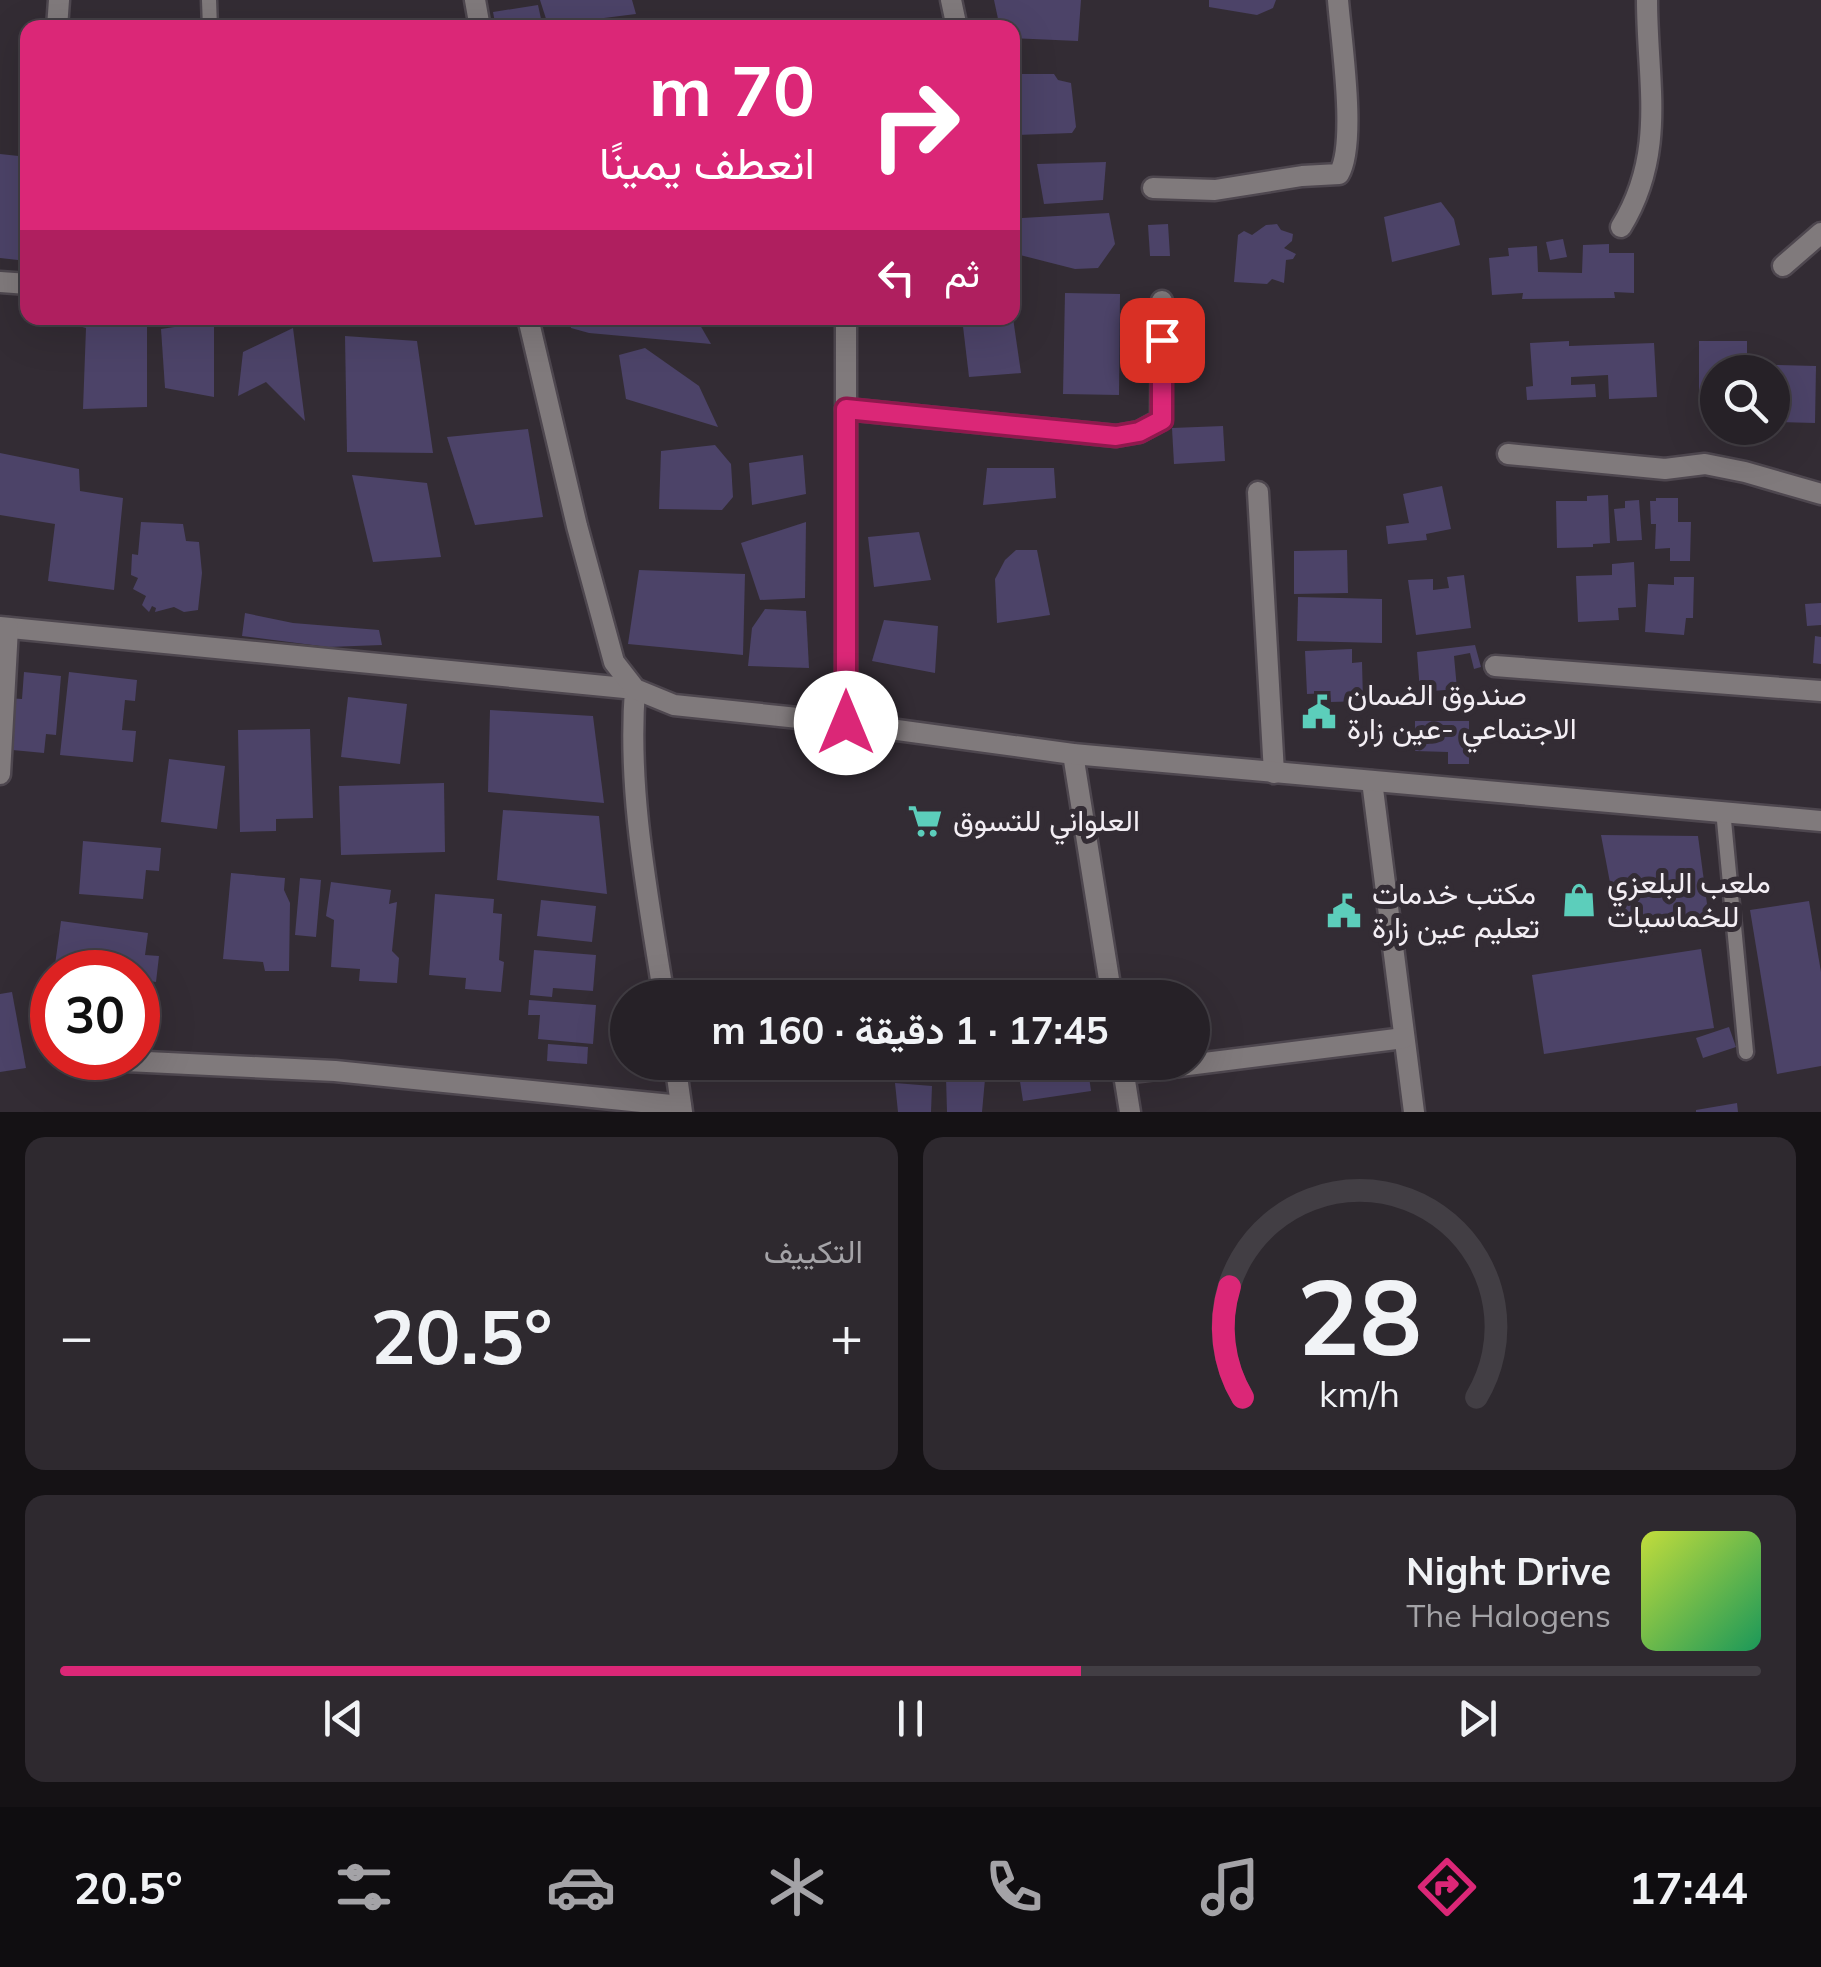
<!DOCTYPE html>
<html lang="ar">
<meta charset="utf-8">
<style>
:root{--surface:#262127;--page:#2e292f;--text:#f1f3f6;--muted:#a4a3a7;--line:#423e44;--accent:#db2777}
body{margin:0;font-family:Mulish,Vazirmatn,sans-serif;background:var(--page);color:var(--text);direction:rtl;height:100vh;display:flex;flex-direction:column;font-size:38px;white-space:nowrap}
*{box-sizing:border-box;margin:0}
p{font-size:32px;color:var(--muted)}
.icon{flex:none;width:55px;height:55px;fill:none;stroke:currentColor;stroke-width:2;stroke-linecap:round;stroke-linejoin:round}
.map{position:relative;height:1112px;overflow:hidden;direction:ltr}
.panel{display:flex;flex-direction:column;gap:25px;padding:25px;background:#151215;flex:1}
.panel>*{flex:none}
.top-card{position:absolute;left:20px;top:20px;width:1000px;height:305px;border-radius:20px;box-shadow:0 10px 40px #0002,0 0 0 2px var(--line);direction:rtl;background:#db2777;color:#fff;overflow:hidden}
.tools{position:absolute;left:1700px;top:355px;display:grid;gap:20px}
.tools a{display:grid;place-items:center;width:90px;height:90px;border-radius:50%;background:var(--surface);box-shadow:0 10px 40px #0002,0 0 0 2px var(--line);font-size:50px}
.speed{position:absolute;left:30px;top:950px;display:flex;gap:20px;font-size:50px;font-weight:700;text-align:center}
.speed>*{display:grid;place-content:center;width:130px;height:130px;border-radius:50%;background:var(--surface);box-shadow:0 10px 40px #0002,0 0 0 2px var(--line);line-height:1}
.speed .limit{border:15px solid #d22;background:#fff;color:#111}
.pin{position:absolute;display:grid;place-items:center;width:85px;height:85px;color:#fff;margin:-42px;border-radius:20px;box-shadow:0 5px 15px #0006}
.me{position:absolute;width:110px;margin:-55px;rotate:0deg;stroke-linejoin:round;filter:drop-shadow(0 0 8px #0008)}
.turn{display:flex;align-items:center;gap:35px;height:210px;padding:0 40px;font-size:45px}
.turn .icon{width:130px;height:130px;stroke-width:2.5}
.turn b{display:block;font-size:70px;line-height:85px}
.then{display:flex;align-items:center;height:95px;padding:0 40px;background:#0003;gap:20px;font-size:38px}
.big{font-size:75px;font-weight:700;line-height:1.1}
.panel .card{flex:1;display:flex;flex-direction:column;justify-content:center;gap:15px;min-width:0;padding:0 35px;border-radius:20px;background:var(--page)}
.panel .dial{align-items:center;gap:0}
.dial svg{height:260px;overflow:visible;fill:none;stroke:var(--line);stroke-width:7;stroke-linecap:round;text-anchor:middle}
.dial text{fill:var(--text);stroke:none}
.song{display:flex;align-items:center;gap:30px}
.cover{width:120px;height:120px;border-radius:15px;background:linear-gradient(135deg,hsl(70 70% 55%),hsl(150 70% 35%))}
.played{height:10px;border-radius:5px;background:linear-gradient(90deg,var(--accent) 60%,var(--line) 60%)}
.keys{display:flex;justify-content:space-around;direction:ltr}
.heat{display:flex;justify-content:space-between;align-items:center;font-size:55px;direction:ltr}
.panel .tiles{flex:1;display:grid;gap:25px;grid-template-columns:1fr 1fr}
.card:last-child{grid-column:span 2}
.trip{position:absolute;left:610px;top:980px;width:600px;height:100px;border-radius:50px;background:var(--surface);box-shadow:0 10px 40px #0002,0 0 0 2px var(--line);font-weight:700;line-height:100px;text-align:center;direction:rtl}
.menu{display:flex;height:160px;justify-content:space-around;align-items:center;background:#0f0d10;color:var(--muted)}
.menu .icon{width:70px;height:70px}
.menu .on{color:var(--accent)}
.menu b{font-size:45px;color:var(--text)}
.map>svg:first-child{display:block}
.building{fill:#4c4368}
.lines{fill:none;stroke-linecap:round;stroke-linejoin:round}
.service-casing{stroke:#4e474f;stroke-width:19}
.minor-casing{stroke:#4e474f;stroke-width:25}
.tertiary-casing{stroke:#4e474f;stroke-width:25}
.service{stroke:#807a7c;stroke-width:14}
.minor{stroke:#807a7c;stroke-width:20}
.tertiary{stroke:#807a7c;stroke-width:20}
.route-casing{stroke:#8e194d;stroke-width:25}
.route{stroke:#db2777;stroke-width:18}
.labels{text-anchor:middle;stroke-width:10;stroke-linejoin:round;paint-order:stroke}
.poi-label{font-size:30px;fill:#f3eef4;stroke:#332c34;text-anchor:start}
</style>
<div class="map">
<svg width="1821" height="1112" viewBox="0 0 1821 1112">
<rect width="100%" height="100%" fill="#332c34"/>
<g class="building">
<path d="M540 0H632L636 14 548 25Z"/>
<path d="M994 0H1081L1078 41 1012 38V28H1000Z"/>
<path d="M1209 0H1276L1273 8 1257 15 1209 7Z"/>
<path d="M538 5 543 28H496L493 12Z"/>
<path d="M1016 74H1054L1058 80 1071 83 1076 127 1072 133 1017 135Z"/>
<path d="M0 154 28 157 18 260 0 258Z"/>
<path d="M1106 162 1103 200 1044 204 1037 164Z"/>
<path d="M1441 202 1454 219 1460 245 1392 262 1384 217Z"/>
<path d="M1109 213 1115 244 1098 268 1075 269 1012 253V242L1022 218Z"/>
<path d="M1168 224 1170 256H1150L1148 225Z"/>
<path d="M1277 224 1281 230 1293 234 1292 241 1284 248 1296 254 1293 259 1286 260 1284 283 1272 279 1267 284 1234 282 1238 235 1244 231 1252 235 1266 225Z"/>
<path d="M1563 239 1567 257 1550 260 1546 242Z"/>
<path d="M1609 244V253H1634V293L1614 292 1615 298 1522 299 1523 293 1492 295 1489 258 1509 256 1508 248 1537 246 1538 272 1582 273 1583 245Z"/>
<path d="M1065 293 1120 294 1119 395 1063 394Z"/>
<path d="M68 318H147V407L83 409 86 328 68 323Z"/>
<path d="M569 318H696L711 344 589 333 571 328Z"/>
<path d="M962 318H1013L1021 373 969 377Z"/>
<path d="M214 321V397L165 388 161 329Z"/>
<path d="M293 328 305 421 266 382 238 396 243 352Z"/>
<path d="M345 336 417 341 433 453 347 452Z"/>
<path d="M1569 341V346L1654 343 1657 397 1609 399 1608 375 1571 377V385L1595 384 1596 397 1527 400 1526 387 1533 386 1530 343Z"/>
<path d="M1699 341H1747V372H1718V404H1699Z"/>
<path d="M645 348 699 386 718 427 626 399 619 355Z"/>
<path d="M1775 365 1816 366 1815 423 1775 422Z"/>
<path d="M1223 426 1225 461 1174 464 1172 428Z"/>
<path d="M528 429 543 517 475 525 447 437Z"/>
<path d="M715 445 731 464 733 497 722 510 659 509 661 451Z"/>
<path d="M0 453 79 469 80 491 123 498 114 590 48 581 55 524 0 515Z"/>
<path d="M803 455 806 494 752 505 749 463Z"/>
<path d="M987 468H1054L1056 498 983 505Z"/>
<path d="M352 475 427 483 441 557 373 562Z"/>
<path d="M1442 486 1451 529 1426 534 1427 540 1388 544 1386 526 1409 523 1403 494Z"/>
<path d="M1608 495 1610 543 1593 544V547L1557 548 1556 501H1587V496Z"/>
<path d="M1656 498H1678V522H1691L1690 561H1670V548L1655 549 1656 524H1651L1650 501H1656Z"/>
<path d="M1639 500 1642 540 1617 541 1614 509 1625 508V501Z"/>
<path d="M141 522 183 524 186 541 199 542 202 573 198 610 184 612 174 607 155 612 156 608 152 606 149 612 142 605 146 596 133 589 138 578 131 575 132 554 138 555Z"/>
<path d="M806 522 805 598 760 600 741 543Z"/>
<path d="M919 532 931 580 874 587 868 537Z"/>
<path d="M1016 550H1037L1050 615 997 623 995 579 1005 560Z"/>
<path d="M1347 550 1348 593 1294 594V551Z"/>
<path d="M1634 562 1636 607 1618 608 1619 620 1578 622 1576 576 1612 575V564Z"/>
<path d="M639 570 745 574 743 655 628 644Z"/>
<path d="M1464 575 1471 628 1416 635 1408 580 1433 579V590L1449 588 1447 577Z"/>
<path d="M1674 577H1694L1693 618H1686L1684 635 1645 632 1648 584 1674 585Z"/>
<path d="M1298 597 1382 599V643L1297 641Z"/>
<path d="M1821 603V625L1807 626 1805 604Z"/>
<path d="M765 609 806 611 809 668 748 666 752 628Z"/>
<path d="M245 613 293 623 379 630 382 645 328 647 242 636Z"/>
<path d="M884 620 938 626 935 673 872 661Z"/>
<path d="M1815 636 1821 637V664L1813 663Z"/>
<path d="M1475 645 1481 667 1474 669 1470 653 1454 656 1457 689 1420 692 1417 652Z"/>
<path d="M1352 649V663L1362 662 1363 701 1331 702 1330 693 1307 694 1305 651Z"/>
<path d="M24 672 61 676 56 735 46 734 44 753 2 749 7 698 22 699Z"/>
<path d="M69 672 137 680 135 701 125 700 122 730 136 731 133 762 60 755Z"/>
<path d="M348 697 407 704 400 764 341 757Z"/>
<path d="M490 710 593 716 604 803 488 792Z"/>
<path d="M1415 721H1469V764H1448V752L1415 751Z"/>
<path d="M310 729 313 818 276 819V831L240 832 238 730Z"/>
<path d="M169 759 225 766 217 829 161 822Z"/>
<path d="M444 783 445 852 341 855 339 786Z"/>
<path d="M503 810 599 816 607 894 497 880Z"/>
<path d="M1601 835 1698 836 1709 919 1618 925Z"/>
<path d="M83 841 161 848 159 871 146 870 143 899 79 894Z"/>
<path d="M231 873 285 878 284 890 290 903 289 971H265L263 962 223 959Z"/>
<path d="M300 878 321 880 316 937 295 935Z"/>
<path d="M331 882 391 890 389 904 397 902 392 951 399 958 397 983 359 981 360 969 331 967 334 920 326 916Z"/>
<path d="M435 894 494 899 493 913 502 914 499 960 504 962 501 992 465 989 466 978 429 975Z"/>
<path d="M541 900 596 906 592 942 537 936Z"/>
<path d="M1809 901 1821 972V1066L1777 1074 1750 910Z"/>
<path d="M61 921 148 933 145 955 159 956 156 982 138 979V972H54Z"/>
<path d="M1701 949 1714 1028 1544 1054 1532 975Z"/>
<path d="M534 950 596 955 593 991 553 988 552 997 530 995Z"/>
<path d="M12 992 26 1068 0 1072V994Z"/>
<path d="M529 1000 596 1005 593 1044 538 1039 540 1015H528Z"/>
<path d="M1729 1027 1736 1047 1703 1058 1696 1038Z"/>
<path d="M548 1044 588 1047 587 1064 547 1061Z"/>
<path d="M1017 1062H1087L1091 1091 1023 1101Z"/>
<path d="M986 1068 982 1112H947L946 1077Z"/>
<path d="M895 1083 932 1086 931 1112H898Z"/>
<path d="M1737 1103 1738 1112H1696V1110Z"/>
</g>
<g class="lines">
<g class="service-casing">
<g id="service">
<path d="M209 0 210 28"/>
<path d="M1723 810 1746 1052"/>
</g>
</g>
<g class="minor-casing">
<g id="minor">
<path d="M951 0 957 28"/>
<path d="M57 28 59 0"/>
<path d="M1153 188 1215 190 1302 176 1339 174C1357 143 1341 39 1338 0"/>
<path d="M1621 227C1667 152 1647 82 1647 0"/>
<path d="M1783 266 1821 233"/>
<path d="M0 282 28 284"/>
<path d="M846 318V723"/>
<path d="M846 409 1116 436 1139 432 1161 420 1162 301"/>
<path d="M1508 454 1665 469 1705 464 1745 472 1821 494"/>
<path d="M1258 492 1274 773"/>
<path d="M0 627 635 689C627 792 648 896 664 998"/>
<path d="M1495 666 1821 691"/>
<path d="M1073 754 1112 998"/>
<path d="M0 774 8 628"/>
<path d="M1372 781 1414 1112"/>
<path d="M126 1061 335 1071 681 1106"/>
<path d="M675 1062 682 1112"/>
<path d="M1122 1062 1130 1112"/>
<path d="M1124 1073 1404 1038"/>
</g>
</g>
<g class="tertiary-casing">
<g id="tertiary">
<path d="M475 0 480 28"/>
<path d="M528 318 577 526 614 662 635 689 674 705 846 723 1073 754 1821 821"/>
</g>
</g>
<use href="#service" class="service"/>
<use href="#minor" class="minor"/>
<use href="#tertiary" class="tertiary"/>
</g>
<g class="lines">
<g class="route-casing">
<path id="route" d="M846 723V409L1116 436 1139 432 1162 420V340"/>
</g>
<use href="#route" class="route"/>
</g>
<defs>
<g id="civic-bare" transform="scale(2.7)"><path d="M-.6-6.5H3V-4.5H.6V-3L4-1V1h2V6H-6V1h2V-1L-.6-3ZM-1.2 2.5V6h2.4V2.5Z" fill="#5ccebb" stroke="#332c34" stroke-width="2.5" paint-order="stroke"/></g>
<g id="supermarket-bare" transform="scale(2.7)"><path d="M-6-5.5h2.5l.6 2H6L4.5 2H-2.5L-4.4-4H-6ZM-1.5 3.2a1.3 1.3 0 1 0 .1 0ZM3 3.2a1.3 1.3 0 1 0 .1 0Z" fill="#5ccebb" stroke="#332c34" stroke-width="2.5" paint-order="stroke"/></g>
<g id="shop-bare" transform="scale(2.7)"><path d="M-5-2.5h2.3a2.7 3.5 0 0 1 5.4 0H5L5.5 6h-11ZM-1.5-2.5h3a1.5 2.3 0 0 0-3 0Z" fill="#5ccebb" stroke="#332c34" stroke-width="2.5" paint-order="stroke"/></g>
</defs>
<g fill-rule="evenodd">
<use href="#civic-bare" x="1319" y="712"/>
<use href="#supermarket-bare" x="925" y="821"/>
<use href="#shop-bare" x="1579" y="900"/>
<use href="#civic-bare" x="1344" y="911"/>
</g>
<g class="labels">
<g class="poi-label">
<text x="1347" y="705">صندوق الضمان<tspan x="1347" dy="34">الاجتماعي -عين زارة</tspan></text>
<text x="953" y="831">العلواني للتسوق</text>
<text x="1607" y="893">ملعب البلعزي<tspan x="1607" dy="34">للخماسيات</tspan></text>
<text x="1372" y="904">مكتب خدمات<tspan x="1372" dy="34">تعليم عين زارة</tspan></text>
</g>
</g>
</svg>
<div class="tools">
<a><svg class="icon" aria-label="search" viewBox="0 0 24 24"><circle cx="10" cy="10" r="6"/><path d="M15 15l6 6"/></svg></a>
</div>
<div class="speed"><div class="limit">30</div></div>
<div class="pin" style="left:1162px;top:340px;background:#d93025"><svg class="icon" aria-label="arrive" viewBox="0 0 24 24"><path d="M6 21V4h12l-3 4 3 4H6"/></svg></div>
<svg class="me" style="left:846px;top:723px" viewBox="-20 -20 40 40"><circle r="19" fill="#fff"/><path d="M0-13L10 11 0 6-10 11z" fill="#db2777"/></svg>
<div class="trip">17:45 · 1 دقيقة · 160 m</div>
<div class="top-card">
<div class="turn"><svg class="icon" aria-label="right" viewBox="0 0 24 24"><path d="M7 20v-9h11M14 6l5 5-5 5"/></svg><div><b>70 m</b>انعطف يمينًا</div></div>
<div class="then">ثم<svg class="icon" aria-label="left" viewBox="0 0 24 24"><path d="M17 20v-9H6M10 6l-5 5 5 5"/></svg></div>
</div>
</div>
<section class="panel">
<div class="tiles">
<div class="card dial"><svg viewBox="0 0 100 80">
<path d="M14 69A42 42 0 1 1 86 69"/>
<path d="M14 69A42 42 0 0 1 10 35" stroke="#db2777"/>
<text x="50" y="56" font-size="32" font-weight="700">28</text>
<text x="50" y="72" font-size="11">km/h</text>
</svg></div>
<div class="card"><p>التكييف</p>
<div class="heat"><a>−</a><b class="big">20.5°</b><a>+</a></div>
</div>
<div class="card">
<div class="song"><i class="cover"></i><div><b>Night Drive</b><p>The Halogens</p></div></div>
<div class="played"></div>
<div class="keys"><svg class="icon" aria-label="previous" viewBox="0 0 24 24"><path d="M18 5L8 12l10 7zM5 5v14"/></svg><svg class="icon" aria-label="pause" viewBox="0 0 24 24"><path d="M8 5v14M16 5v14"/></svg><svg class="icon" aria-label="next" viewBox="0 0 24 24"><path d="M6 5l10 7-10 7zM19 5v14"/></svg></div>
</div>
</div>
</section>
<nav class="menu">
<b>17:44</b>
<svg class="icon on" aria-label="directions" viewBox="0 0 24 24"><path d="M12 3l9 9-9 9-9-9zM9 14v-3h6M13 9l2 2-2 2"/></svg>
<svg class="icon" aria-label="music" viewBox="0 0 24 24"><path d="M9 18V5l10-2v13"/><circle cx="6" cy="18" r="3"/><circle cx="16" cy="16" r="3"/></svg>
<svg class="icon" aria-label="phone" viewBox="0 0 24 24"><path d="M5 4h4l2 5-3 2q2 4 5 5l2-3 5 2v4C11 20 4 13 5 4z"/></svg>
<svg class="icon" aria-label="climate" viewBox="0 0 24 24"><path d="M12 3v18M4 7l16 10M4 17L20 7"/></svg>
<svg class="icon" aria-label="car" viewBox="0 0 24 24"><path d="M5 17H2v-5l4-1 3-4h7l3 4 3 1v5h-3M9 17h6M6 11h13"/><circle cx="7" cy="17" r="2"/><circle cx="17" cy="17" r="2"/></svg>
<svg class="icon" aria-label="filters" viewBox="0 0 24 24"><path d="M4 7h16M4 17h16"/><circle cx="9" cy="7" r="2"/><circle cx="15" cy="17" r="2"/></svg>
<b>20.5°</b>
</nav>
